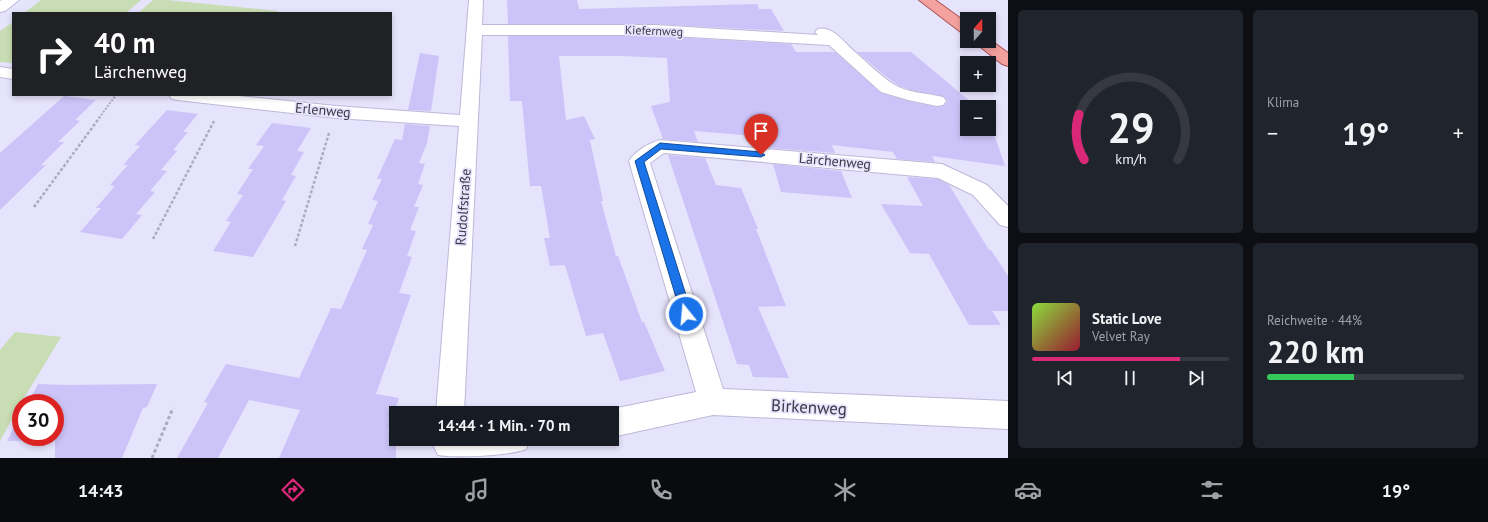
<!DOCTYPE html>
<html lang="de">
<meta charset="utf-8">
<style>
:root{--surface:#171b24;--page:#20242c;--text:#f1f3f6;--muted:#9ea1a6;--line:#363941;--accent:#db2777}
body{margin:0;font-family:"PT Sans",sans-serif;background:var(--page);color:var(--text);height:100vh;display:flex;flex-direction:column;font-size:15px;white-space:nowrap}
*{box-sizing:border-box;margin:0}
p{font-size:13px;color:var(--muted)}
.icon{flex:none;width:22px;height:22px;fill:none;stroke:currentColor;stroke-width:2;stroke-linecap:round;stroke-linejoin:round}
.map{position:relative;flex:1;overflow:hidden}
.details{display:flex;flex-direction:column;gap:10px;padding:10px;background:#0d0f14;width:480px}
.details>*{flex:none}
.banner{position:absolute;left:12px;top:12px;width:380px;height:84px;border-radius:0px;box-shadow:0 2px 6px #0003;background:#202124;color:#fff;overflow:hidden}
.needle{width:26px;rotate:20deg}
.buttons{position:absolute;left:960px;top:12px;display:grid;gap:8px}
.buttons a{display:grid;place-items:center;width:36px;height:36px;border-radius:0px;background:var(--surface);box-shadow:0 2px 6px #0003;font-size:20px}
.speed{position:absolute;left:12px;top:394px;display:flex;gap:8px;font-size:20px;font-weight:700;text-align:center}
.speed>*{display:grid;place-content:center;width:52px;height:52px;border-radius:50%;background:var(--surface);box-shadow:0 2px 6px #0003;line-height:1}
.speed .limit{border:6px solid #d22;background:#fff;color:#111}
.pin{position:absolute;display:grid;place-items:center;width:34px;height:34px;color:#fff;margin:-41px -17px;border-radius:50% 50% 50% 0;rotate:-45deg;box-shadow:0 0 4px #0007}
.pin .icon{rotate:45deg}
.me{position:absolute;width:44px;margin:-22px;rotate:343deg;stroke-linejoin:round;filter:drop-shadow(0 0 3px #0008)}
.turn{display:flex;align-items:center;gap:14px;height:84px;padding:0 16px;font-size:18px}
.turn .icon{width:52px;height:52px;stroke-width:2.5}
.turn b{display:block;font-size:28px;line-height:34px}
.big{font-size:30px;font-weight:700;line-height:1.1}
.details .widget{flex:1;display:flex;flex-direction:column;justify-content:center;gap:6px;min-width:0;padding:0 14px;border-radius:6px;background:var(--page)}
.details .dial{align-items:center;gap:0}
.dial svg{height:104px;overflow:visible;fill:none;stroke:var(--line);stroke-width:7;stroke-linecap:round;text-anchor:middle}
.dial text{fill:var(--text);stroke:none}
.song{display:flex;align-items:center;gap:12px}
.cover{width:48px;height:48px;border-radius:6px;background:linear-gradient(135deg,hsl(90 70% 55%),hsl(350 70% 35%))}
.played{height:4px;border-radius:2px;background:linear-gradient(90deg,var(--accent) 75%,var(--line) 75%)}
.keys{display:flex;justify-content:space-around;direction:ltr}
.heat{display:flex;justify-content:space-between;align-items:center;font-size:22px;direction:ltr}
.charge{height:6px;border-radius:3px;background:linear-gradient(90deg,#34c759 44%,var(--line) 0)}
.details .tiles{flex:1;display:grid;gap:10px;grid-template-columns:repeat(2,1fr)}
.trip{position:absolute;left:389px;top:406px;width:230px;height:40px;border-radius:0px;background:var(--surface);box-shadow:0 2px 6px #0003;font-weight:700;line-height:40px;text-align:center}
.dock{display:flex;height:64px;justify-content:space-around;align-items:center;background:#090b0e;color:var(--muted)}
.dock .icon{width:28px;height:28px}
.dock .active{color:var(--accent)}
.dock b{font-size:18px;color:var(--text)}
main{display:flex;flex:1;min-height:0}
.map>svg:first-child{display:block}
.green{fill:#c8ddb3}
.building{fill:#ccc4f8}
.lines{fill:none;stroke-linecap:round;stroke-linejoin:round}
.street-casing{stroke:#bdb8d8;stroke-width:2}
.primary-casing{stroke:#ae5557;stroke-width:2}
.path-far2{stroke:#adabc0;stroke-width:2;stroke-dasharray:2 1.5;stroke-linecap:butt}
.path-far1{stroke:#adabc0;stroke-width:2.5;stroke-dasharray:3 2;stroke-linecap:butt}
.path{stroke:#adabc0;stroke-width:3;stroke-dasharray:3.5 2.5;stroke-linecap:butt}
.street{fill:#fff;fill-rule:evenodd}
.primary{fill:#f4a2a0;fill-rule:evenodd}
.route{fill:#1a73e8;stroke:#114b97}
.labels{text-anchor:middle;stroke-width:3.5;stroke-linejoin:round;paint-order:stroke}
.far-street-label{font-size:12px;fill:#3b3946;stroke:#e6e3fd}
.street-label{font-size:14px;fill:#3b3946;stroke:#e6e3fd}
.near-street-label{font-size:17px;fill:#3b3946;stroke:#e6e3fd}
</style>
<main>
<div class="map">
<svg width="1008" height="458" viewBox="0 0 1008 458">
<rect width="100%" height="100%" fill="#e6e3fd"/>
<g class="green">
<path d="M41 0H141L126 13H24Z"/>
<path d="M153 0H167L278 11 276 13H138Z"/>
<path d="M13 22V63L0 62V31Z"/>
<path d="M15 332 61 337 21 403 0 441V350Z"/>
</g>
<g class="building">
<path d="M507 0H577L579 9 757 4 759 9H771L784 31 655 24H508Z"/>
<path d="M508 36H655L791 44 796 52H835L881 93 908 101 937 107 943 106 948 101 943 96 911 90 899 86 884 75 857 52H911L977 107H967V129H989V119L1005 166 932 156 935 162 897 159 893 152 832 145 835 153 769 148 766 137 694 131 698 142 663 139 651 106 670 102 667 58 622 56H559L566 120 584 116 595 139 590 140 603 201H601L616 256H618L642 322H644L665 371 620 381 603 333 586 336 565 265 550 266 544 238H550L541 186H530L522 101H510Z"/>
<path d="M420 53 439 56 431 111 408 110Z"/>
<path d="M64 96 96 100 75 120 80 121 58 142H64L41 165H46L0 210V153Z"/>
<path d="M167 110 198 114 183 132H188L173 150 177 151 161 170 167 171 150 191 155 192 136 214 142 215 122 239 80 232 101 208H96L115 186 110 185 128 165H123L140 146 135 145Z"/>
<path d="M272 123 311 128 297 151 304 152 291 175 296 176 282 200 286 201 253 257 213 251 231 222 226 221 243 195 237 194 253 169H248L264 146 256 145Z"/>
<path d="M405 124 430 126 427 143 419 163 425 164 418 184 423 185 414 207H419L410 230 416 231 407 256 412 257 399 293 411 295 376 394 399 398 388 431 396 433V458H279L300 410 249 400 218 458H177L208 403 204 402 226 364 299 378 331 308 341 309 367 250 362 249 373 225 368 224 378 201 372 200 382 179H377L395 139 402 140Z"/>
<path d="M668 155 705 158 716 185 741 188 758 229H756L786 306 758 307 789 378 753 377 749 365 737 364Z"/>
<path d="M773 164 841 171 852 198 781 192Z"/>
<path d="M907 177 938 179 949 185 989 250H991L1008 276V311H992L1001 325H969L929 254 910 253 881 204 923 206Z"/>
<path d="M38 384 67 385 157 384 147 407 143 408 122 458H55V440L7 441 21 415V437H55V403H28Z"/>
</g>
<g class="lines">
<g class="street-casing">
<g id="street">
<path d="M2 0H19L5 11 0 12V1Z"/>
<path d="M469 0H483L482 25H655L818 35 815 32 818 29C832 25 845 43 855 52 867 62 879 75 893 84 907 93 927 93 943 97L946 101 943 105 937 106 908 100 881 92 829 45 655 35H482L464 413H436L459 126 336 118 178 100 172 99 169 95H229L336 106 460 115Z"/>
<path d="M0 67 13 69V79L0 77Z"/>
<path d="M660 140 942 164 987 185 1008 206V227L1000 225 973 195 938 178 664 153 650 163 723 389 1008 401V429L713 415 612 437V413H602L612 409 696 392 629 161C635 151 649 143 660 140Z"/>
<path d="M436 439H530L526 449C509 456 454 458 438 455L433 445Z"/>
</g>
</g>
<g class="primary-casing">
<g id="primary">
<path d="M919 0H935L967 23V35L962 33Z"/>
<path d="M989 39 1008 53V66L1002 64 973 41H989Z"/>
</g>
</g>
<path class="path-far2" d="M99 118 116 95"/>
<g class="path-far1">
<path d="M34 207 100 117"/>
<path d="M153 239 214 121"/>
<path d="M295 246 329 133"/>
</g>
<path class="path" d="M152 458 173 408"/>
<use href="#street" class="street"/>
<use href="#primary" class="primary"/>
</g>
<path class="route" d="M660 143 761 152 765 155 761 157 661 149 644 162 692 314 690 318 686 319 683 318 681 314 635 161Z"/>
<g class="labels">
<g class="far-street-label">
<text transform="translate(654 31) rotate(2)" y="4">Kiefernweg</text>
</g>
<g class="street-label">
<text transform="translate(323 110) rotate(5)" y="5">Erlenweg</text>
<text transform="translate(835 161) rotate(5)" y="5">Lärchenweg</text>
<text transform="translate(463 207) rotate(-86)" y="5">Rudolfstraße</text>
</g>
<g class="near-street-label">
<text transform="translate(809 407) rotate(3)" y="6">Birkenweg</text>
</g>
</g>
</svg>
<div class="buttons">
<a><svg class="needle" viewBox="-14 -14 28 28"><path d="M0-13l5 13h-10z" fill="#e53935"/><path d="M0 13l5-13h-10z" fill="#9ea1a6"/></svg></a>
<a>+</a>
<a>−</a>
</div>
<div class="speed"><div class="limit">30</div></div>
<div class="pin" style="left:761px;top:155px;background:#d93025"><svg class="icon" aria-label="arrive" viewBox="0 0 24 24"><path d="M6 21V4h12l-3 4 3 4H6"/></svg></div>
<svg class="me" style="left:686px;top:314px" viewBox="-20 -20 40 40"><circle r="17" fill="#1a73e8" stroke="#fff" stroke-width="3"/><path d="M0-11L8 9 0 5-8 9z" fill="#fff"/></svg>
<div class="trip">14:44 · 1 Min. · 70 m</div>
<div class="banner">
<div class="turn"><svg class="icon" aria-label="right" viewBox="0 0 24 24"><path d="M7 20v-9h11M14 6l5 5-5 5"/></svg><div><b>40 m</b>Lärchenweg</div></div>
</div>
</div>
<section class="details">
<div class="tiles">
<div class="widget dial"><svg viewBox="0 0 100 80">
<path d="M14 69A42 42 0 1 1 86 69"/>
<path d="M14 69A42 42 0 0 1 10 34" stroke="#db2777"/>
<text x="50" y="56" font-size="32" font-weight="700">29</text>
<text x="50" y="72" font-size="11">km/h</text>
</svg></div>
<div class="widget"><p>Klima</p>
<div class="heat"><a>−</a><b class="big">19°</b><a>+</a></div>
</div>
<div class="widget">
<div class="song"><i class="cover"></i><div><b>Static Love</b><p>Velvet Ray</p></div></div>
<div class="played"></div>
<div class="keys"><svg class="icon" aria-label="previous" viewBox="0 0 24 24"><path d="M18 5L8 12l10 7zM5 5v14"/></svg><svg class="icon" aria-label="pause" viewBox="0 0 24 24"><path d="M8 5v14M16 5v14"/></svg><svg class="icon" aria-label="next" viewBox="0 0 24 24"><path d="M6 5l10 7-10 7zM19 5v14"/></svg></div>
</div>
<div class="widget"><p>Reichweite · 44%</p><b class="big">220 km</b><div class="charge"></div></div>
</div>
</section>
</main>
<nav class="dock">
<b>14:43</b>
<svg class="icon active" aria-label="directions" viewBox="0 0 24 24"><path d="M12 3l9 9-9 9-9-9zM9 14v-3h6M13 9l2 2-2 2"/></svg>
<svg class="icon" aria-label="music" viewBox="0 0 24 24"><path d="M9 18V5l10-2v13"/><circle cx="6" cy="18" r="3"/><circle cx="16" cy="16" r="3"/></svg>
<svg class="icon" aria-label="phone" viewBox="0 0 24 24"><path d="M5 4h4l2 5-3 2q2 4 5 5l2-3 5 2v4C11 20 4 13 5 4z"/></svg>
<svg class="icon" aria-label="climate" viewBox="0 0 24 24"><path d="M12 3v18M4 7l16 10M4 17L20 7"/></svg>
<svg class="icon" aria-label="car" viewBox="0 0 24 24"><path d="M5 17H2v-5l4-1 3-4h7l3 4 3 1v5h-3M9 17h6M6 11h13"/><circle cx="7" cy="17" r="2"/><circle cx="17" cy="17" r="2"/></svg>
<svg class="icon" aria-label="filters" viewBox="0 0 24 24"><path d="M4 7h16M4 17h16"/><circle cx="9" cy="7" r="2"/><circle cx="15" cy="17" r="2"/></svg>
<b>19°</b>
</nav>
